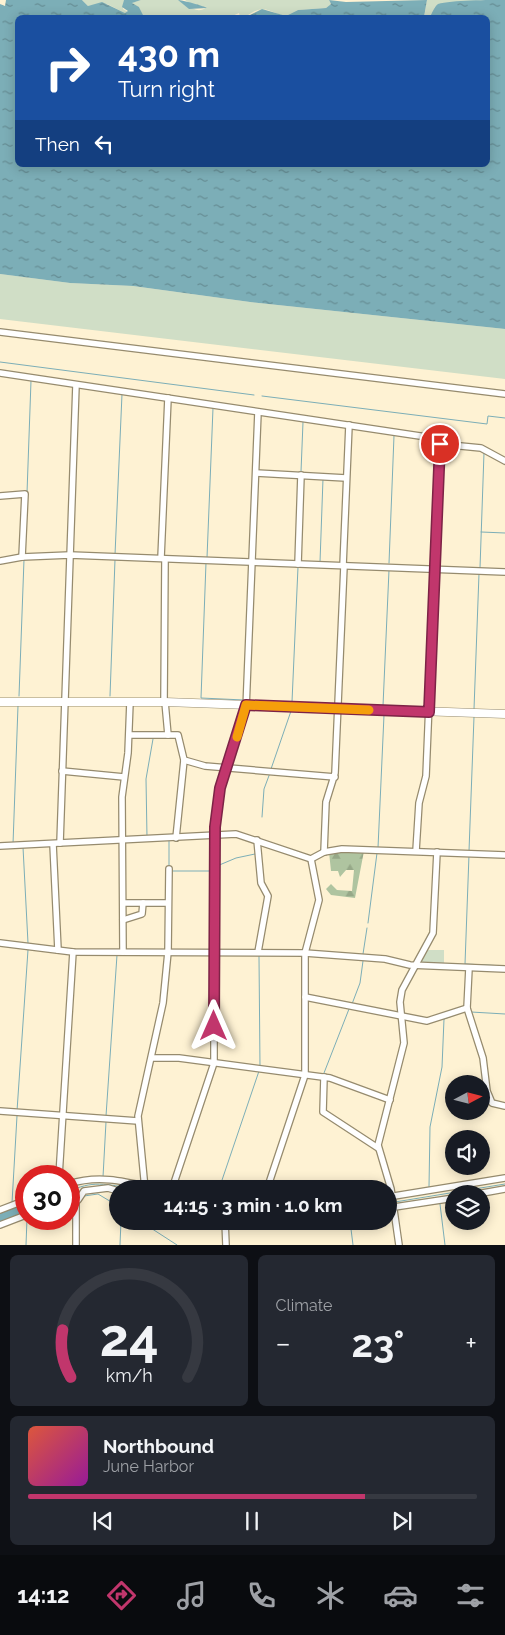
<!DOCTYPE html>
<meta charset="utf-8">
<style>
:root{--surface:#171b24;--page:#242831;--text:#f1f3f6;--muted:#9ea1a6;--line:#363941;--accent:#c1366c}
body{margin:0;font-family:Raleway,sans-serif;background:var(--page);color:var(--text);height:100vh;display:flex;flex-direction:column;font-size:19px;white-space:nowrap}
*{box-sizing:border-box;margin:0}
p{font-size:16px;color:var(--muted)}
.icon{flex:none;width:28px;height:28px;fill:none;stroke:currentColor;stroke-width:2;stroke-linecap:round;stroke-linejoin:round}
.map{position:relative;height:1245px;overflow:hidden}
.panel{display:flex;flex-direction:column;gap:10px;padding:10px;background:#0d0f14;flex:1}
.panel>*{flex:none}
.hud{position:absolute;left:15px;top:15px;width:475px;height:152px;border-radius:8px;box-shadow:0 2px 12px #0003;background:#1a4fa0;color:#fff;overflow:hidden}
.needle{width:32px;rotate:83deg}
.buttons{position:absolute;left:445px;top:1075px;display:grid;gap:10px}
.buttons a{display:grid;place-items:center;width:45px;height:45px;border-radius:50%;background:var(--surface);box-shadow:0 2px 12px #0003;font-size:25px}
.speed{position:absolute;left:15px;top:1165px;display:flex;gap:10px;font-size:25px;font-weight:700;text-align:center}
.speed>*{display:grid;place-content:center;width:65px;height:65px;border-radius:50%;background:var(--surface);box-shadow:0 2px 12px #0003;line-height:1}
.speed .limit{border:8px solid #d22;background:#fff;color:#111}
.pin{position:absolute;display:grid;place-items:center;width:42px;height:42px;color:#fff;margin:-21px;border:2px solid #fff;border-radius:50%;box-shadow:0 1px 5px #0007}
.me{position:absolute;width:55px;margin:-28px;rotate:0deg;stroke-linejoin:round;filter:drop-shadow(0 0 4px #0008)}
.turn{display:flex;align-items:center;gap:18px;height:105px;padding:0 20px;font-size:22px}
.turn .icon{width:65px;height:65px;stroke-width:2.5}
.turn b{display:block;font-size:35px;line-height:42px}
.then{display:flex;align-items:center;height:48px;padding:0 20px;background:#0003;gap:10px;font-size:19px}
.big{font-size:38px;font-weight:700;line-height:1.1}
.panel .widget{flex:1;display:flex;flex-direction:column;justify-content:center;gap:8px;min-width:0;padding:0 18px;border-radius:8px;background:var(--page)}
.panel .dial{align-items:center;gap:0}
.dial svg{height:130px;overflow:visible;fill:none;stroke:var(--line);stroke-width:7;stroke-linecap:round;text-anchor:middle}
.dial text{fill:var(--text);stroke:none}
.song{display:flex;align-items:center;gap:15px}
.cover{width:60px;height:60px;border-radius:8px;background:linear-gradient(135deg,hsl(10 70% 55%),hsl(300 70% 35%))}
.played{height:5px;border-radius:2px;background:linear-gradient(90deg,var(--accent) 75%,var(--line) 75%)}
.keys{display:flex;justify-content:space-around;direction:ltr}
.heat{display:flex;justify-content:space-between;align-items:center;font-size:28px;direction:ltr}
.panel .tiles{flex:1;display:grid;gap:10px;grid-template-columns:1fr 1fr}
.widget:last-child{grid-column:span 2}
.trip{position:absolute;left:109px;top:1180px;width:288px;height:50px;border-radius:25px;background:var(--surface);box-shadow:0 2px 12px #0003;font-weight:700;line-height:50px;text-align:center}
.dock{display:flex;height:80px;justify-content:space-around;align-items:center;background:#090b0e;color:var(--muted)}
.dock .icon{width:35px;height:35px}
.dock .current{color:var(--accent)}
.dock b{font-size:22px;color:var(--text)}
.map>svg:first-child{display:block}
.grass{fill:#d0dec6}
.forest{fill:url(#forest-firs)}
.water{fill:url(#water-ripples)}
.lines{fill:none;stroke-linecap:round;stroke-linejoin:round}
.stream{stroke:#7caeb7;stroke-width:1}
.river{stroke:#7caeb7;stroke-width:9}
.street-casing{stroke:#968b6e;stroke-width:8}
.secondary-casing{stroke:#968b6e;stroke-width:9}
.street{stroke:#fff;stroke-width:5.5}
.secondary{stroke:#fff;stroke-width:8}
.route-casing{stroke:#7d2346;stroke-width:12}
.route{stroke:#c1366c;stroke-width:9}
.slow{stroke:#f59e0b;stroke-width:9}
</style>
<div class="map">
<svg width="505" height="1245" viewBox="0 0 505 1245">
<defs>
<pattern id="forest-firs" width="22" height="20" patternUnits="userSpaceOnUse" patternTransform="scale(1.25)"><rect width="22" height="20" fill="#afc4a0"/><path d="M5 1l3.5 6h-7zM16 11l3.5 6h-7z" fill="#96a888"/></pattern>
<pattern id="water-ripples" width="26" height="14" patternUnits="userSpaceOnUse" patternTransform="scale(1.25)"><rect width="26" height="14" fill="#7caeb7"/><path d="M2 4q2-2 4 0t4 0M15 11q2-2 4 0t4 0" fill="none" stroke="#658c93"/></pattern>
</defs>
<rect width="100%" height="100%" fill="#fef2d3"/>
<g class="grass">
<path d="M82 0H124L123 9 128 12 125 13 107 4 88 6Z"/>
<path d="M141 0C152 0 168 0 178 0 188 3 195 16 207 7L194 6 185 0H329L331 4 326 8 298 10 286 16C275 15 269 7 258 10 250 12 248 18 240 17L239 13 230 17 144 18 139 7 131 3Z"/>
<path d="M427 0H484L440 4 435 7 430 17 424 18Z"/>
<path d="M0 274 70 283 133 286 250 302 505 329V379L0 319Z"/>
<path d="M427 950H444V965L419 963Z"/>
</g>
<path class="forest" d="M342 850 364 851 355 898 331 895 326 889 331 884 337 890 352 891 354 870H346L340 877 338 871H331L329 852Z"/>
<g class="water">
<path d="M6 0H82L88 6 102 2 125 13 128 11 122 7 124 0H141L132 3 139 7 144 17 18 18V165H488V18L430 17C432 13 434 7 438 4 451 0 490 0 505 0V329L250 302 133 286 70 283 0 274V4L5 6Z"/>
<path d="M178 0C182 0 204 6 207 8L189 9Z"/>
<path d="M329 0 346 2 427 0 424 17H246L262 9 286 16 298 10 326 8 331 4Z"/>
</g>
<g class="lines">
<g class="stream">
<path d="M0 362 254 395"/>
<path d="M262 396 487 424 488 416 505 418"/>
<path d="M301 472 303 422"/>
<path d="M27 493 31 381"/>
<path d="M481 532 505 533"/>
<path d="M115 555 122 394"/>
<path d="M207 558 213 408"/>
<path d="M320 562 323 479"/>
<path d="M206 563 201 698 244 700"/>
<path d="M389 563 394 436"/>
<path d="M480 568 484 453"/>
<path d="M19 696 24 560"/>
<path d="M110 696 115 560"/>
<path d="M292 702 298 567"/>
<path d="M383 706 389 570"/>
<path d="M474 709 479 574"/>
<path d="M271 769 291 711"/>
<path d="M262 817 264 789 270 773"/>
<path d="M147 837 146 779 153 739"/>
<path d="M169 841V867"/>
<path d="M13 844 18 706"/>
<path d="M23 847 28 943"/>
<path d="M378 848 384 715"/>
<path d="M469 851 474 717"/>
<path d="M469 855 465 964 505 966"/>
<path d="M217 870V866L236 858 255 854"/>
<path d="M172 871H211"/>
<path d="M368 923 377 853"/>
<path d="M363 954 367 928"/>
<path d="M259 956 260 1067"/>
<path d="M352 1004 360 983 363 961"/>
<path d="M471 1012 505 1014"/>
<path d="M324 1073 349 1009"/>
<path d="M17 1111 28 950"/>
<path d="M106 1116 117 955H121"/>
<path d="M103 1177 106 1122"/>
<path d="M429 1187 430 1127 442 1067 444 1019 458 1014"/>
<path d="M219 1189 259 1071"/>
<path d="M69 1192C90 1180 109 1184 132 1189"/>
<path d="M69 1194 78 1197"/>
<path d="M84 1196 98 1194 118 1206"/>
<path d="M395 1202 505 1184"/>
<path d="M12 1203 17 1116"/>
<path d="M440 1204 445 1245"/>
<path d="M12 1210 13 1212"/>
<path d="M140 1221 177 1245"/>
<path d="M350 1221 353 1245"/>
<path d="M26 1245 27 1219"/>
<path d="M120 1245 121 1221"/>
</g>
<path class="river" d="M0 1217 26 1207"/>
<g class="street-casing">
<g id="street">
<path d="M0 332 505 394"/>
<path d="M0 373 440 439 426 776 419 803 416 851"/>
<path d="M440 444 481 448 505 461"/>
<path d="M256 473 346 478"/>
<path d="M0 496 25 494 22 557"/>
<path d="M161 558 168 398"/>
<path d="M0 561 22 557 70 555 505 572"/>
<path d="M298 564 301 475"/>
<path d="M343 566 349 425"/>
<path d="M164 702 165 559"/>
<path d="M165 702 168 735"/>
<path d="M129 735H178L184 760 205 766 335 777"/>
<path d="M62 771 124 777"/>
<path d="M176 838 184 760"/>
<path d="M257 840 261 883 268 896 258 952"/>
<path d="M60 843 76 385"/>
<path d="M53 844 58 950"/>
<path d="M0 846 236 834 311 859 324 852 342 849 505 855"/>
<path d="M324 852 326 802 335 773 344 566"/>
<path d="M123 903H168"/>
<path d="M123 920 142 914 143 903"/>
<path d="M0 943 73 952 305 953 385 959 410 965 505 969"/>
<path d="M123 952 122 797 128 753 130 702"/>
<path d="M469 968 467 1008 483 1058 487 1091 492 1103 505 1106"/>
<path d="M305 997 427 1021 467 1008"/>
<path d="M152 1058H179L330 1078 390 1100"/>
<path d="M324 1077 323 1112 378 1148"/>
<path d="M0 1111 138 1121"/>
<path d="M59 1176 73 952"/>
<path d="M69 1184C100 1174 127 1182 158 1189"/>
<path d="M145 1189 138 1116 163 1003 168 952 169 869"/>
<path d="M172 1189 214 1063V836L220 788 246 709 258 412"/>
<path d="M267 1189 305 1075V953L319 900 311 859"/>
<path d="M477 1194 505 1189"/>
<path d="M388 1197 505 1178"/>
<path d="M69 1201 78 1200 84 1191 108 1188 118 1191"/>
<path d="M388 1208 454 1198"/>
<path d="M0 1210 26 1200"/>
<path d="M225 1221 226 1245"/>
<path d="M0 1225 26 1215"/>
<path d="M76 1245V1201"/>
<path d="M399 1245 391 1189 378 1145 404 1043 400 1002 402 990 433 933 437 852"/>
</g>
</g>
<g class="secondary-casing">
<path id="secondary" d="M0 702H165L505 714"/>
</g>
<use href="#street" class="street"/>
<use href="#secondary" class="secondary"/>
</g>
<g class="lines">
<g class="route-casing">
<path id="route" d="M214 1026 215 827 220 788 246 705 429 712 440 444"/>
</g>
<use href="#route" class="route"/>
<path class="slow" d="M237 737 246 705 369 710"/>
</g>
</svg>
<div class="buttons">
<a><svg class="needle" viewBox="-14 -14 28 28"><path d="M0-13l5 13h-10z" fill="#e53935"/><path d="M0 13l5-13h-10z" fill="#9ea1a6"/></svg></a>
<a><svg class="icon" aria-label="sound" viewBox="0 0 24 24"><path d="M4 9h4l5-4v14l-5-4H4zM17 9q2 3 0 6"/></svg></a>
<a><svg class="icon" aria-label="layers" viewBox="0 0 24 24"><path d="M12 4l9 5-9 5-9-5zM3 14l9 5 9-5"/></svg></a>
</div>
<div class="speed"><div class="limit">30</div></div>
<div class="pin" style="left:440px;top:444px;background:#d93025"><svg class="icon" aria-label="arrive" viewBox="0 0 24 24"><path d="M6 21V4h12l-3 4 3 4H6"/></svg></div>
<svg class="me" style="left:214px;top:1026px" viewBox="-20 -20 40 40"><path d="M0-17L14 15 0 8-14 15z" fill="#c1366c" stroke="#fff" stroke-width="4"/></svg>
<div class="trip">14:15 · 3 min · 1.0 km</div>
<div class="hud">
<div class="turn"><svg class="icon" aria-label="right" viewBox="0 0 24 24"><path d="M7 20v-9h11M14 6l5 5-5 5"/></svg><div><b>430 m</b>Turn right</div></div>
<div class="then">Then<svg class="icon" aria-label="left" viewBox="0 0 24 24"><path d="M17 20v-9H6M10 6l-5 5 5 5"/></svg></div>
</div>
</div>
<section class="panel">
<div class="tiles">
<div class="widget dial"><svg viewBox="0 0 100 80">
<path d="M14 69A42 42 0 1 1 86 69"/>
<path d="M14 69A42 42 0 0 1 9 40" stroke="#c1366c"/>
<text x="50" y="56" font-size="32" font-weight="700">24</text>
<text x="50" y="72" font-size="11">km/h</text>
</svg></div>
<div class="widget"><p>Climate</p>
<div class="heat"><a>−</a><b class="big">23°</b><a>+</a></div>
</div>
<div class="widget">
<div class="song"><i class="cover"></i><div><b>Northbound</b><p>June Harbor</p></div></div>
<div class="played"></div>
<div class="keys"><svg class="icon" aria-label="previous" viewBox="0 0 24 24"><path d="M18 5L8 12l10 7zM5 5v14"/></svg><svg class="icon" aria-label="pause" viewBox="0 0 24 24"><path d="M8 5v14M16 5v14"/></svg><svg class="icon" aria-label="next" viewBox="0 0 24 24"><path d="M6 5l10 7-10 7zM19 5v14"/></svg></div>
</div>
</div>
</section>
<nav class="dock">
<b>14:12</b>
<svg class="icon current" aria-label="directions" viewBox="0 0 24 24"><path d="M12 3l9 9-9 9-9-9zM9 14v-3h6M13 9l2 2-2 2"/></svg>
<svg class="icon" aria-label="music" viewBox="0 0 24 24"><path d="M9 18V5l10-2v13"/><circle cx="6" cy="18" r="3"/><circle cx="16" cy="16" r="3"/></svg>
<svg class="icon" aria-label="phone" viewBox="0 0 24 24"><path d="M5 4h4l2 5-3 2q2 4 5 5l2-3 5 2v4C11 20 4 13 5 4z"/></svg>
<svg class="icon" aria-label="climate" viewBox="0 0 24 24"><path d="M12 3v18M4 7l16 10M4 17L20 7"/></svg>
<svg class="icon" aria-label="car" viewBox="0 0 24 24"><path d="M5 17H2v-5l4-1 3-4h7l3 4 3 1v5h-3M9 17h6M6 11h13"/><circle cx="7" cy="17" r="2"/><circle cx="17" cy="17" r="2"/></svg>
<svg class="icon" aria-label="filters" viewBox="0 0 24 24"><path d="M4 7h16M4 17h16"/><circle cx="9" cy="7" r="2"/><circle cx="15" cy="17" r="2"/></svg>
</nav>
